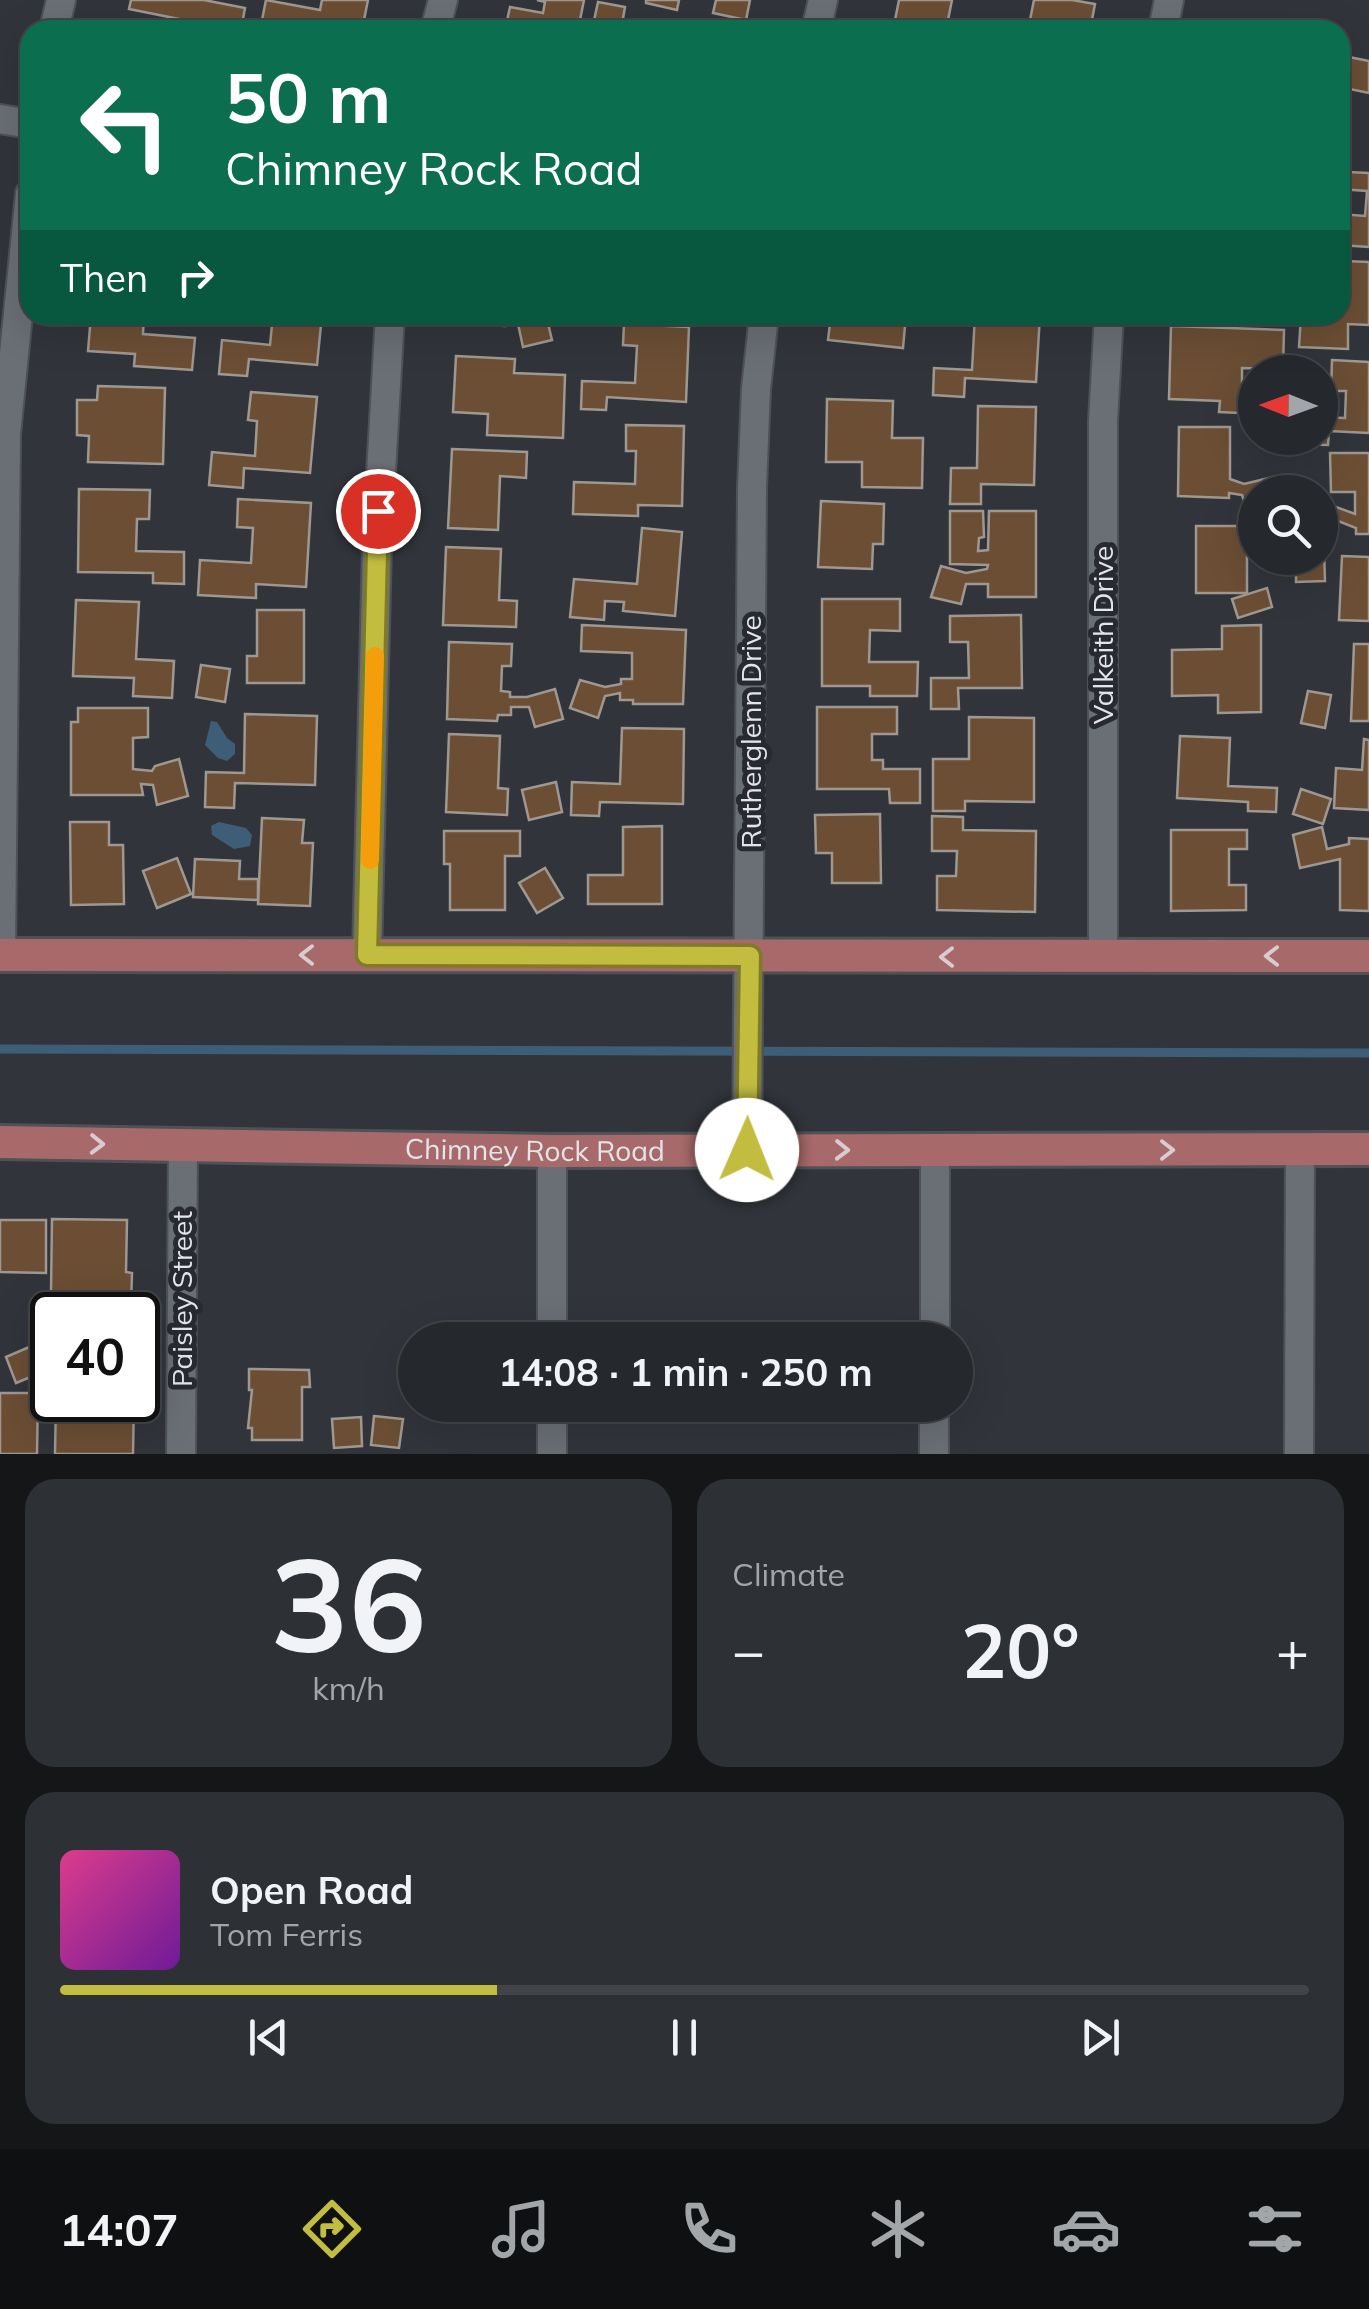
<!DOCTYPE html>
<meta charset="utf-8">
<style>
:root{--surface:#25282c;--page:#2d3034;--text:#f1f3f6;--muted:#a3a6a9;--line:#424448;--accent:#c2bd3f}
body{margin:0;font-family:Mulish,sans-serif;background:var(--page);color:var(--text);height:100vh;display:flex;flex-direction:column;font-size:38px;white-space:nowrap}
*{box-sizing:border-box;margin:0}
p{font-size:32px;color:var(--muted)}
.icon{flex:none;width:55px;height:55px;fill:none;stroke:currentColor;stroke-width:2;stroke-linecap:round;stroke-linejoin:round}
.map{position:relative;height:1454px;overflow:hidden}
.drawer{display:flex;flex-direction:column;gap:25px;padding:25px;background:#141618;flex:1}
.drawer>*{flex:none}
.guide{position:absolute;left:20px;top:20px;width:1330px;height:305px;border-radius:30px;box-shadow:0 10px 40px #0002,0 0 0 2px var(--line);background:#0b6e4f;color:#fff;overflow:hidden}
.needle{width:65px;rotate:271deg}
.fabs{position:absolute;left:1238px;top:355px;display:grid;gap:20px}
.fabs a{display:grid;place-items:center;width:100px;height:100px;border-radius:50%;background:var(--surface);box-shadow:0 10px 40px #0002,0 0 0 2px var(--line);font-size:50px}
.speed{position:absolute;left:30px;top:1292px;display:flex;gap:20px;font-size:50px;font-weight:700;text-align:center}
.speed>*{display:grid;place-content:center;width:130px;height:130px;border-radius:50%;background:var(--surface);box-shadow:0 10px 40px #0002,0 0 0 2px var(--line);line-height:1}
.speed .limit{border:5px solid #111;border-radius:15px;background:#fff;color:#111}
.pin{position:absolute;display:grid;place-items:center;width:85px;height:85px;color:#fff;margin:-42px;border:5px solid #fff;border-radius:50%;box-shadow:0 2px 10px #0007}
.me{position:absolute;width:110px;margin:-55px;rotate:1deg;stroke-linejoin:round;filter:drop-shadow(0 0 8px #0008)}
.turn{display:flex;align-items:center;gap:35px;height:210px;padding:0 40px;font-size:45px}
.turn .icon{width:130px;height:130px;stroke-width:2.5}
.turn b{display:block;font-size:70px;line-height:85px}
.then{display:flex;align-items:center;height:95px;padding:0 40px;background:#0003;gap:20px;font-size:38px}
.big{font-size:75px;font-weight:700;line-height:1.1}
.drawer .tile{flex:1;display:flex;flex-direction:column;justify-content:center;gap:15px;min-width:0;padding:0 35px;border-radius:30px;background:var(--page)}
.drawer .dial{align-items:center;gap:0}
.dial b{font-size:130px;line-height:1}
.song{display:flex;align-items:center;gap:30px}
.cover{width:120px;height:120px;border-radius:15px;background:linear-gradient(135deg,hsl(330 70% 55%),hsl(280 70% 35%))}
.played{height:10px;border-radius:5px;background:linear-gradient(90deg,var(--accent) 35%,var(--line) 35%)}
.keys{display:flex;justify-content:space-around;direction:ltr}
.heat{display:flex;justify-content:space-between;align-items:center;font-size:55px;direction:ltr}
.drawer .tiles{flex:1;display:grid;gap:25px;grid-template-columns:1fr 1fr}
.tile:last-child{grid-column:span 2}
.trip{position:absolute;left:398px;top:1322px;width:575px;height:100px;border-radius:50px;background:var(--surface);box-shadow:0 10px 40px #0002,0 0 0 2px var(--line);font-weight:700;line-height:100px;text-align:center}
.menu{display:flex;height:160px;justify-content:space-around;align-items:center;background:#0f1012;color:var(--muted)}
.menu .icon{width:70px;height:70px}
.menu .current{color:var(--accent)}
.menu b{font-size:45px;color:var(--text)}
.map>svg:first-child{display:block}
.water{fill:#3d5e76}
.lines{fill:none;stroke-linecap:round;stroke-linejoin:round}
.stream{stroke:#3d5e76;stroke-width:9}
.building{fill:#6b4e34;stroke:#9f9891;stroke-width:2.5}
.minor-casing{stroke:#4e5156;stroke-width:32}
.major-casing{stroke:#4e5156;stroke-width:38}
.minor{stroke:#6a6e75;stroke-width:28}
.major{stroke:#a8696b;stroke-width:32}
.oneway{stroke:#d7ccd0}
.route-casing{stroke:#7e7b29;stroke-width:25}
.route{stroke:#c2bd3f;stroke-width:18}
.slow{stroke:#f59e0b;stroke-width:18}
.labels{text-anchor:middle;stroke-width:10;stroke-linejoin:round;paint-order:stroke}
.street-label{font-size:28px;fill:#e3e5e9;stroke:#272b31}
</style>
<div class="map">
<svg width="1369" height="1454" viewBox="0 0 1369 1454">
<rect width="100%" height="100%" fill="#31353b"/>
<g class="water">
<path d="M211 721 217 722 227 738 235 744V754L227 761 218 758 205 745Z"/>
<path d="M219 822 246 828 252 835 250 846 234 849 212 835 211 826Z"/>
</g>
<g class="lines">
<path class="stream" d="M0 1049 1369 1053"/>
</g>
<g class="building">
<path d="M131 0H204L245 8 241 30H213L214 26 129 9Z"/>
<path d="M266 0 320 10 322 0H368L362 30H260Z"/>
<path d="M537 0H584L578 30H505L510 7 543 13 545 2Z"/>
<path d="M646 0H679L677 10 646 3Z"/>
<path d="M716 0H750L746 20 713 13Z"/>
<path d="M899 0H952L946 30H893Z"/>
<path d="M1034 0H1072L1095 4 1090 30H1028Z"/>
<path d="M598 2 625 7 621 30H592Z"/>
<path d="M683 20 734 30H681Z"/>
<path d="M1344 56 1369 61V93L1340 87Z"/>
<path d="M1340 152H1349L1348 172 1369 173V247L1340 245V214L1365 216 1367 191 1340 189Z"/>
<path d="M1344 261 1369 262V325L1348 324V349L1299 347 1301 315 1341 316Z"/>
<path d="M91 315H144L143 334 195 338 192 370 134 366 135 354 88 351Z"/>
<path d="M273 315H322L317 365 249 359 247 376 219 374 222 340 270 345Z"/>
<path d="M462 315H546L552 340 523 347 518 324 505 326 462 323Z"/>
<path d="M831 315H906L903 348 828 340Z"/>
<path d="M975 315H1040L1036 382 965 378 964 397 933 395 934 368 972 370Z"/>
<path d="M624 324 689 327 686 402 607 397 606 410 581 409 582 381 635 383 637 346 623 345Z"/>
<path d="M1171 326 1284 330 1283 369 1242 368V382H1255V399H1241L1240 413 1219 412 1220 401 1169 399Z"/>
<path d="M456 356 515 359 514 373 565 375 563 438 487 435 488 414 453 412Z"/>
<path d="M1332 360 1369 362V433L1329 431 1328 445 1292 444V438H1320V417L1345 418 1346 391H1331Z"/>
<path d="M98 386 165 388 163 464 88 462 89 436 77 435V400H97Z"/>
<path d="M251 392 317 397 310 473 244 468 243 488 209 485 212 452 255 456 257 421 248 420Z"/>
<path d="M827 399 893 401 892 438H923L922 488 862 487V462H826Z"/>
<path d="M978 406 1036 407 1034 485 981 484V504H950L951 468H977Z"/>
<path d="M626 425 684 426 682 506 638 505V516L573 514 574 482 635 484 636 451H626Z"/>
<path d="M1179 427H1230V479L1244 484 1273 477 1274 492H1255V507L1246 508 1242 495 1229 493V498L1178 496Z"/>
<path d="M452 449 527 452 526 478 500 476 498 530 448 528Z"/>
<path d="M1330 453H1369V534H1356V528L1333 519 1324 544 1320 543V501L1355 514V492H1331Z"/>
<path d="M79 489 150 490 149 519H137L136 551 184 552V584L153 583V573L78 572Z"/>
<path d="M238 499 311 503 306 587 256 584V598L198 595 200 560 251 563 253 528 237 527Z"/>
<path d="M821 501 884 504 883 544H873L872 569 818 567Z"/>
<path d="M950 511H983L984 537 979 538 978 551 988 550 989 511H1036V597H988V584H966L961 604 931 597 941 566 966 573 987 569 988 565 950 564Z"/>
<rect x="1196" y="526" width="51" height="67"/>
<path d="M642 528 682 532 675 616 623 611 624 602 605 601 604 620 570 617 574 579 637 584Z"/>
<path d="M446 547 501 549 499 600 517 601 516 627 443 625Z"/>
<path d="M1320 548H1324L1325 581 1296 582V558H1320Z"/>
<path d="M1342 556 1369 557V621L1339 620Z"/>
<path d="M1267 588 1272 607 1238 618 1232 599Z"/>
<path d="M822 599H900V631L870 630 869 662H918L917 696H870V686H822Z"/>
<path d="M76 600 139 602 136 659 174 661 172 698 133 696 134 678 73 676Z"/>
<path d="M257 610H304V683H247V656H257Z"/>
<path d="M1021 615 1022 688H958L959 709H931V678H969L968 642H950V616Z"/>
<path d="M582 625 686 630 683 704H633V700H620V693L605 696 598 718 570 708 580 680 605 687 621 684V679H632V653L581 651Z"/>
<path d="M1261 625V712L1218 713V695L1172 696V650L1222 649V626Z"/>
<path d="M449 642 512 644 511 666H502L501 691 510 692V697H527L555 689 563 719 535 727 529 707H511V715H498L497 721 447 719Z"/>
<path d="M1354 644H1369V721H1351Z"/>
<path d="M201 665 230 669 225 702 196 697Z"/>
<path d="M1308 691 1331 695 1325 728 1301 723Z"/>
<path d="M817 707H897V734H872V760H883V769H920V803H890L889 789H817Z"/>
<path d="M78 708H148V737L133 738V769L152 771 155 766 179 759 188 796 157 805 153 785 141 784 143 795H71V722H78Z"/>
<path d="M245 714 317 716 315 785 235 783 234 808 205 807 206 772 244 773Z"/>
<path d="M969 717 1034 718V802L965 801V811H933V759H969Z"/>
<path d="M622 728 684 729 683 804 600 802 599 816 571 815 572 782 620 784Z"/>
<path d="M449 734 500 736 498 788 508 789 507 815 446 812Z"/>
<path d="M1180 736 1230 738 1228 786 1277 788 1276 812 1248 811V802L1177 798Z"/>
<path d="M1364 739 1369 740V810L1334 808 1336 768 1362 770Z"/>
<path d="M556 782 562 812 529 820 522 790Z"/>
<path d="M1301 789 1331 799 1323 824 1293 814Z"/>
<path d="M880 814 881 883H832V853H816L815 815Z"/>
<path d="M932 816 963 817V830L1036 831 1035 912 937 910V876H956L957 851H932Z"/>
<path d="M262 818 304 820 302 843H313L310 906 258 904Z"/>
<path d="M70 822H109V845H123L124 904 71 905Z"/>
<path d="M662 826V904H588V875H623V827Z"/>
<path d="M1322 827 1327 849 1349 844V838L1369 839V911L1340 910V859L1300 868 1293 835Z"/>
<path d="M1171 830H1247V849H1229V885H1246V910L1171 911Z"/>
<path d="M444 831H520V856H505V910H450V864H444Z"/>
<path d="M177 858 191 894 157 908 143 871Z"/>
<path d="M195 859 240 861 239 879H258V900L193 897Z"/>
<path d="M545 868 563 898 537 913 519 883Z"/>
<path d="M52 1219 127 1220 126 1272 132 1273 131 1306H97L98 1293 51 1292Z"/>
<path d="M0 1220H46V1273L0 1272Z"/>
<path d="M34 1345 45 1371 16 1383 6 1357Z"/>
<path d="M249 1369 309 1370 310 1387H302V1440H252V1428H248L252 1390H249Z"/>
<path d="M0 1393H38L37 1454H0Z"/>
<path d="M56 1400H134L133 1454H55Z"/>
<path d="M374 1416 403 1419 399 1448 371 1445Z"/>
<path d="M361 1417 362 1446 334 1448 332 1419Z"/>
</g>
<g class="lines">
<g class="minor-casing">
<g id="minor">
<path d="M54 30 61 0"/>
<path d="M435 30 443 0"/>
<path d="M816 30 823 0"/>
<path d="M1163 30 1169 0"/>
<path d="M0 119 30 124"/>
<path d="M1 955 6 434 30 194"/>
<path d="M367 955 377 544 390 315"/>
<path d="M1103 956V421L1109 315"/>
<path d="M747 1150 752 488 756 389 764 315"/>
<path d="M552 1340V1151"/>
<path d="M935 1340V1152"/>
<path d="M181 1454 183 1145"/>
<path d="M552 1454V1405"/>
<path d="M934 1454V1405"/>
<path d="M1299 1454 1300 1149"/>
</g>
</g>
<g class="major-casing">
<g id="major">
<path d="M0 955 1369 956"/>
<path id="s1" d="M0 1142 552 1151 1369 1149"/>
</g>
</g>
<use href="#minor" class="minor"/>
<use href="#major" class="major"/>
</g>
<defs><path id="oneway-chevron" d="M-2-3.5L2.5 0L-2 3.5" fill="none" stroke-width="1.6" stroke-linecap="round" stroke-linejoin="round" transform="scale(2.5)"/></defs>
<g class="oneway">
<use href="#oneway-chevron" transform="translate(307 955) rotate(-180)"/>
<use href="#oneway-chevron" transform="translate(1272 956) rotate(-180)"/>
<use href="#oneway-chevron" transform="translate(947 957) rotate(180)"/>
<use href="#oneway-chevron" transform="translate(97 1144) rotate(1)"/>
<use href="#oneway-chevron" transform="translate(842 1150) rotate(1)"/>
<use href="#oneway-chevron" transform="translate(1167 1150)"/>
</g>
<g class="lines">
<g class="route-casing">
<path id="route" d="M378 511 367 955 750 956 747 1150"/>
</g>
<use href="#route" class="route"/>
<path class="slow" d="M370 860 375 656"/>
</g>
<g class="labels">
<g class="street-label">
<text transform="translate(1103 635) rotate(-90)" y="10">Valkeith Drive</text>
<text transform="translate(751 732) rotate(-90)" y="10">Rutherglenn Drive</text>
<text dy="10" stroke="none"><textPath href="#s1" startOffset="535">Chimney Rock Road</textPath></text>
<text transform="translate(182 1299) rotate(-90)" y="10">Paisley Street</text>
</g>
</g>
</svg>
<div class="fabs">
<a><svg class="needle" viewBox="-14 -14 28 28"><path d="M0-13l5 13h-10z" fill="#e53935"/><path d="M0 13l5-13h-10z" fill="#a3a6a9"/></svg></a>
<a><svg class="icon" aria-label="search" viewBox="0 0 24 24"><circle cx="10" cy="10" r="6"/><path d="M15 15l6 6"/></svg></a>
</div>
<div class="speed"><div class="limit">40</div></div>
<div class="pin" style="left:378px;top:511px;background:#d93025"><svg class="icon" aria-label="arrive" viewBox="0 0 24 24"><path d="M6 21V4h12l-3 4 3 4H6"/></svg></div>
<svg class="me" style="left:747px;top:1150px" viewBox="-20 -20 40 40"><circle r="19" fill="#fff"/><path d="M0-13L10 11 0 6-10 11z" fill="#c2bd3f"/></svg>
<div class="trip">14:08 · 1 min · 250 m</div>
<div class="guide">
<div class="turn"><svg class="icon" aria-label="left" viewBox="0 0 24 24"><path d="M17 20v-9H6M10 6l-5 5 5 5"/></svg><div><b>50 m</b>Chimney Rock Road</div></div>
<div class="then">Then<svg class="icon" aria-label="right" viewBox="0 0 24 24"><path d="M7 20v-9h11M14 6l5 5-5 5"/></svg></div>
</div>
</div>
<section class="drawer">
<div class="tiles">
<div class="tile dial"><b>36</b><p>km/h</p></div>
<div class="tile"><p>Climate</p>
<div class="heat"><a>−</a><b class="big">20°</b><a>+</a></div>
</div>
<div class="tile">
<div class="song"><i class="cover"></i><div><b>Open Road</b><p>Tom Ferris</p></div></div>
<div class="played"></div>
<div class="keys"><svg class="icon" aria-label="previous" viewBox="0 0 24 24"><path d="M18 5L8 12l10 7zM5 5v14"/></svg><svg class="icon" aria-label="pause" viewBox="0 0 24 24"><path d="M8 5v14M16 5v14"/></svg><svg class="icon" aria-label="next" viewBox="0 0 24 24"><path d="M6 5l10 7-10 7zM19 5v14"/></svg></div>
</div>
</div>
</section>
<nav class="menu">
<b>14:07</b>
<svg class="icon current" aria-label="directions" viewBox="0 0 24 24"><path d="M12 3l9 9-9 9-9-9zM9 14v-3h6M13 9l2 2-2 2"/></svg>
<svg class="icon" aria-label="music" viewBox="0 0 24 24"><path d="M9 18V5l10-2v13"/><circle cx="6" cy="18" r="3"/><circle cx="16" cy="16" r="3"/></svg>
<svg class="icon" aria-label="phone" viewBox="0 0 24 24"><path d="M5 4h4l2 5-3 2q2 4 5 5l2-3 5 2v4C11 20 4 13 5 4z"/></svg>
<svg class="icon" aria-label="climate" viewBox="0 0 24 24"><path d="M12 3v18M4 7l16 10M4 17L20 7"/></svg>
<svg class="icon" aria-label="car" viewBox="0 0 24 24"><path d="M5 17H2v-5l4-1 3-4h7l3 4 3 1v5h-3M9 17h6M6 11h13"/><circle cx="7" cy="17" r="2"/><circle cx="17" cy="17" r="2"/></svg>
<svg class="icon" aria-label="filters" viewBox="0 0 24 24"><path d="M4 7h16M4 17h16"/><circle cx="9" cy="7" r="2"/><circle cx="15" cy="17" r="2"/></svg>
</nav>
